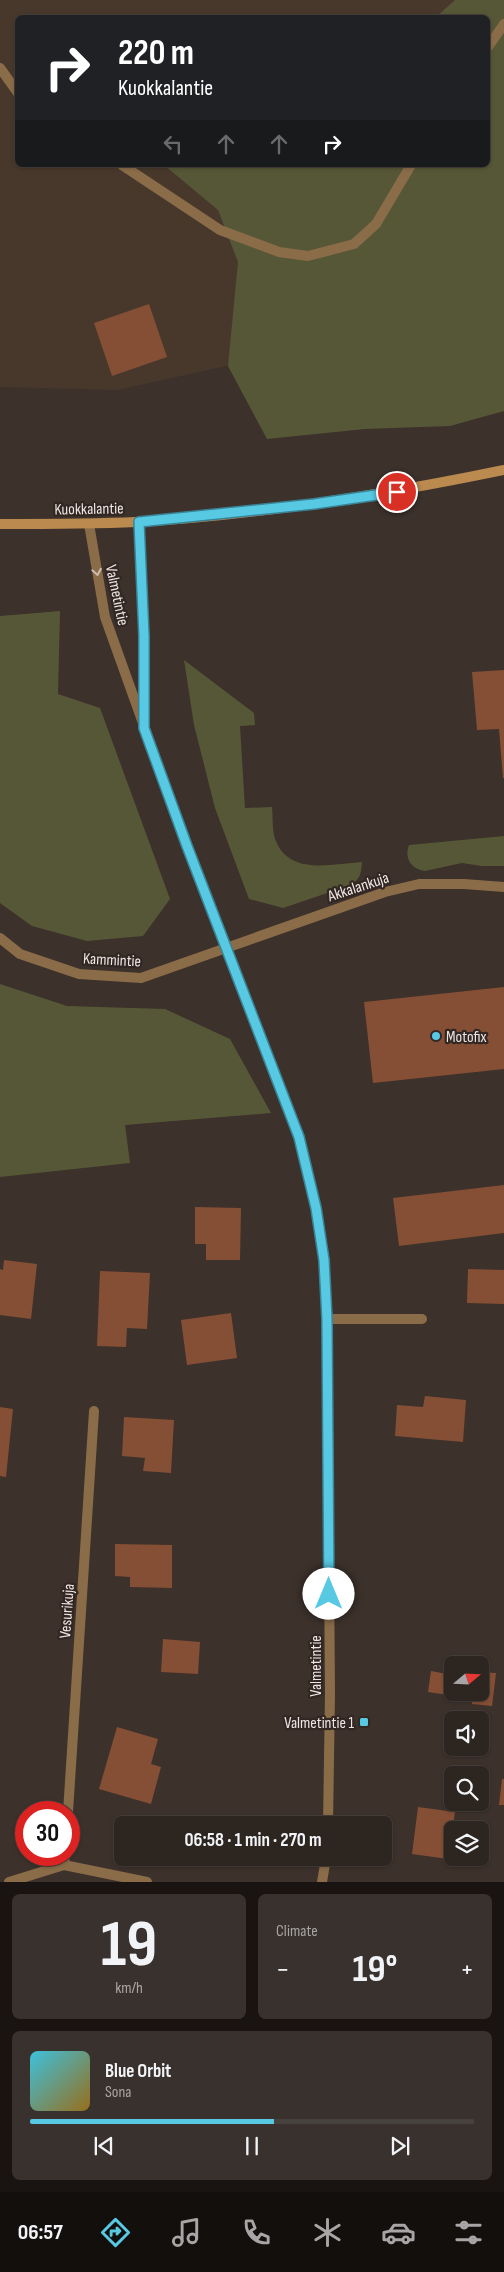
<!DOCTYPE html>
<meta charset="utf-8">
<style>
:root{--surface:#2d2520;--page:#39312d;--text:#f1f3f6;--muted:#a7a5a5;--line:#48423e;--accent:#58c9e3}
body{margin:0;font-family:"Sofia Sans Condensed",sans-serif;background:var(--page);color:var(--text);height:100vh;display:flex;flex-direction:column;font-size:19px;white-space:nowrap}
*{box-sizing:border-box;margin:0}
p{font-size:16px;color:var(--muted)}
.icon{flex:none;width:28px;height:28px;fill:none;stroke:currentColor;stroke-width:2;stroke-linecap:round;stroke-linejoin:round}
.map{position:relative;height:1882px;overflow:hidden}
.details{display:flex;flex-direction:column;gap:12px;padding:12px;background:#191412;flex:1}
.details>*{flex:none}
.top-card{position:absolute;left:15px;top:15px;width:475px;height:152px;border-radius:8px;box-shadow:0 1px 4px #0004,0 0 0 1px var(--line);background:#202124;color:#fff;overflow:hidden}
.needle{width:32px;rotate:71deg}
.fabs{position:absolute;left:444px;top:1656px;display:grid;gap:10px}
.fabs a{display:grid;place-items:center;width:45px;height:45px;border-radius:8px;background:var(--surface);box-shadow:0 1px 4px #0004,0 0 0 1px var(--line);font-size:25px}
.speed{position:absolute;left:15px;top:1801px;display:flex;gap:10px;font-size:25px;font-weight:700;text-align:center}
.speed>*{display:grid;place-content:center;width:65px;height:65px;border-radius:50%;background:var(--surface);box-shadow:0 1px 4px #0004,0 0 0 1px var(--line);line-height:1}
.speed .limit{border:8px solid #d22;background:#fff;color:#111}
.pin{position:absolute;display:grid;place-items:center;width:42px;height:42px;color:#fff;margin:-21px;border:2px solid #fff;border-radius:50%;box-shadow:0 1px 5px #0007}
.me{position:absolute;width:55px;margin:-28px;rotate:0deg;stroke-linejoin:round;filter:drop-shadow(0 0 4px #0008)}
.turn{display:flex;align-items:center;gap:18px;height:105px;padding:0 20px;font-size:22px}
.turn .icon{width:65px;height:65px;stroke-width:2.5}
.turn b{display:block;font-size:35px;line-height:42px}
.lanes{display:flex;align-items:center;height:48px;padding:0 20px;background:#0003;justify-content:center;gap:25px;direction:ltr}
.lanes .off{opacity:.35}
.big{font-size:38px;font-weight:700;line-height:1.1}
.details .widget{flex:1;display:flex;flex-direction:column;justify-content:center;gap:8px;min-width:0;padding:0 18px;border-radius:8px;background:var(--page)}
.details .dial{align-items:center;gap:0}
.dial b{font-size:65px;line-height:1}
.song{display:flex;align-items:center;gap:15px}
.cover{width:60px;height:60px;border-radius:8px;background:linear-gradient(135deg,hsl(190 70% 55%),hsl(40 70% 35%))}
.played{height:5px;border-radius:2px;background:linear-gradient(90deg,var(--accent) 55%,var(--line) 55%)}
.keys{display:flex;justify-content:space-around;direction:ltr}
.heat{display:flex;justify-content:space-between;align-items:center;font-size:28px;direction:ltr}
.details .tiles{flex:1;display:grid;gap:12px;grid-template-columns:1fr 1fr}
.widget:last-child{grid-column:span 2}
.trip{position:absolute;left:114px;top:1816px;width:278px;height:50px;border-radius:8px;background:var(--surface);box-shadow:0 1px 4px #0004,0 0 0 1px var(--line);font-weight:700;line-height:50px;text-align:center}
.dock{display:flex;height:80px;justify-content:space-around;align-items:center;background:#120f0d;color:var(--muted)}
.dock .icon{width:35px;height:35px}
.dock .on{color:var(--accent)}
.dock b{font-size:22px;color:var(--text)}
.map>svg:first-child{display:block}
.industrial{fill:#47382b;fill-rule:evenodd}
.green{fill:#565737}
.building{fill:#854f35}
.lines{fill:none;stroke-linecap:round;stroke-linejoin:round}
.service{stroke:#8a6c48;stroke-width:10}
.minor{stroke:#8a6c48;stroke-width:10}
.tertiary{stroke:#8a6c48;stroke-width:10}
.secondary{stroke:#ba8a4f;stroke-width:10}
.oneway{stroke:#cbbbad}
.route-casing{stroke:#398394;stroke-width:12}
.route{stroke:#58c9e3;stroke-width:9}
.poi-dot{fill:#58c9e3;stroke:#322722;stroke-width:2}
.labels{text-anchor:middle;stroke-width:4.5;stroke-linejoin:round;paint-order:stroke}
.street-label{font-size:16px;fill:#eee6e3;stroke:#322722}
.poi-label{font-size:16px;fill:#eee6e3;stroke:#322722;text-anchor:start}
</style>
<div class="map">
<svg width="504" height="1882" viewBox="0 0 504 1882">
<rect width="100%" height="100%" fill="#3c312b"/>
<path class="industrial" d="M0 0H504V305L117 390 0 387ZM18 18H488V165H18Z"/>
<g class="green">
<path d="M455 0H504V411L450 426 365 429 267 439 228 366 238 262 218 210 164 165H488V18L436 17Z"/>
<path d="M60 611 58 694 100 708 170 899 143 936 87 941 32 926 0 903V616Z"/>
<path d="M184 660 254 713 255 725 240 726 245 808 272 807C273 817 272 830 275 839 289 876 330 864 362 862 361 875 360 880 348 886L283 908 249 899 215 808 194 725Z"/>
<path d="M504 836V866H482L462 863 425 871C411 869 404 858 409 845Z"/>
<path d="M0 984 67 1006 165 1009 230 1039 271 1113 125 1125 130 1163 0 1177Z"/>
</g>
<g class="building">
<path d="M149 304 167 357 112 376 94 323Z"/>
<path d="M504 670V778H503L499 729 477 730 472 672Z"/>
<path d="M504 987V1069L373 1083 364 1002Z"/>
<path d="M504 1185V1233L399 1246 393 1198Z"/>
<path d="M195 1207 241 1208 240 1260H206V1244H195Z"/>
<path d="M4 1260 37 1264 31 1319 0 1315V1269L3 1270Z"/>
<path d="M468 1269 504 1270V1304L467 1303Z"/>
<path d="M100 1271 150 1273 147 1329 127 1328 126 1347 97 1346Z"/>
<path d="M231 1313 237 1358 187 1365 181 1320Z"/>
<path d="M425 1396 466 1400 463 1442 395 1436 397 1405 423 1407Z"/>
<path d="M0 1407 13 1409 6 1477 0 1476Z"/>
<path d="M124 1417 174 1420 171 1473 143 1471 145 1458 122 1456Z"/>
<path d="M115 1544 172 1545V1588L130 1587V1577L115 1576Z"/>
<path d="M163 1639 200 1642 198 1674 161 1672Z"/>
<path d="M431 1671 452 1675V1692H469L468 1698 428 1692Z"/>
<path d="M480 1672 496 1673 492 1706 472 1704 473 1692H480Z"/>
<path d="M117 1727 158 1739 151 1764 161 1767 151 1804 99 1789Z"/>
<path d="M502 1779H504V1805H499Z"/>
<path d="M418 1807 455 1812 448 1859 412 1854Z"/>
</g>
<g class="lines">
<g class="service">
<path d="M488 47 504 24"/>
<path d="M0 68 18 93"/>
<path d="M122 165 220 230 279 252 308 256 354 244 376 224 411 165"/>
<path d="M327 1319H422"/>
</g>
<g class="minor">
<path d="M139 522 144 636V719"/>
<path d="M89 524 105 617 187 846 299 1137 316 1208 324 1261 327 1319 330 1693 328 1825"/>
<path d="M0 938 20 954 79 974 141 978 385 892 419 884H464L504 887"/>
<path d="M68 1812 94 1411"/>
<path d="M64 1865 65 1855"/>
<path d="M322 1882 326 1858"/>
</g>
<path class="tertiary" d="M9 1882 64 1865 147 1882"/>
<path class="secondary" d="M0 524C45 524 91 524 136 522 260 515 383 495 504 470"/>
</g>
<defs><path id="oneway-chevron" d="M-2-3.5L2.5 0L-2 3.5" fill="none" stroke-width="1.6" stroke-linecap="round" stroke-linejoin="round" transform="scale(1.25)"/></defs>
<use class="oneway" href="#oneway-chevron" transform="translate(97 572) rotate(80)"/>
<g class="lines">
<g class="route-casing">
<path id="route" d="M329 1594 327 1319 324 1260 316 1208 299 1137 187 846 144 728V636L139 522 314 504 397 492"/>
</g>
<use href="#route" class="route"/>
</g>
<g class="poi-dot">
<circle cx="436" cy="1036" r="5"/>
<rect x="359" y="1717" width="10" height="10" rx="2.5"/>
</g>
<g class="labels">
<g class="street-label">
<text transform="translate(89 508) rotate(-1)" y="6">Kuokkalantie</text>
<text transform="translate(118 595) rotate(78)" y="6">Valmetintie</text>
<text transform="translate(358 886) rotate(-18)" y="6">Akkalankuja</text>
<text transform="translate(112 959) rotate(3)" y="6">Kammintie</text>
<text transform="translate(66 1611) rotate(-86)" y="6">Vesurikuja</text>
<text transform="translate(315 1666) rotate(-90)" y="6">Valmetintie</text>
</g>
<g class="poi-label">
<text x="446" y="1042">Motofix</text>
<text x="354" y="1728" text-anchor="end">Valmetintie 1</text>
</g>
</g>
</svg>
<div class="fabs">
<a><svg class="needle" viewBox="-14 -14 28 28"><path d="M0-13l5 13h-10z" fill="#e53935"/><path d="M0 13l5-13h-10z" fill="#a7a5a5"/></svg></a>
<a><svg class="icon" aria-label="sound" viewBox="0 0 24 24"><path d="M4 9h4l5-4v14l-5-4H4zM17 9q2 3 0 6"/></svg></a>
<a><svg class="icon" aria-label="search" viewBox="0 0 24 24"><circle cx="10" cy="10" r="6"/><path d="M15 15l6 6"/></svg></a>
<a><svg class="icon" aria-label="layers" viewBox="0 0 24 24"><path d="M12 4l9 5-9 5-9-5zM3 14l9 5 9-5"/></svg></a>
</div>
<div class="speed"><div class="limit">30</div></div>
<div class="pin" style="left:397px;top:492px;background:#d93025"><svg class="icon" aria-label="arrive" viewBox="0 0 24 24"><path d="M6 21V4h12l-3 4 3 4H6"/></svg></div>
<svg class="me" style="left:329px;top:1594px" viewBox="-20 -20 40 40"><circle r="19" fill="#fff"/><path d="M0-13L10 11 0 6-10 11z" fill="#58c9e3"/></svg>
<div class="trip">06:58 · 1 min · 270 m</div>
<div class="top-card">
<div class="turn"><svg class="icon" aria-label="right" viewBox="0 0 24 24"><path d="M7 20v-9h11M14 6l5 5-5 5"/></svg><div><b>220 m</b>Kuokkalantie</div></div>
<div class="lanes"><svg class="icon off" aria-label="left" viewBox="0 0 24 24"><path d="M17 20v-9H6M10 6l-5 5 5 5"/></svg><svg class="icon off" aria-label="ahead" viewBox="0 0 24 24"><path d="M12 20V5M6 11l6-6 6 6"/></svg><svg class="icon off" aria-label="ahead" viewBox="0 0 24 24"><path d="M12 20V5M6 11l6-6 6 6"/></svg><svg class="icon" aria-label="right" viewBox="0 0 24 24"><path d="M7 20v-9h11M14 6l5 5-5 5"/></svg></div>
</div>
</div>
<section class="details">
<div class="tiles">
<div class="widget dial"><b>19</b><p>km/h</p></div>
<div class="widget"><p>Climate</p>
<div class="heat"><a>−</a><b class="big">19°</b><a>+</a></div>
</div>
<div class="widget">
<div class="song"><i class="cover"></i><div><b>Blue Orbit</b><p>Sona</p></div></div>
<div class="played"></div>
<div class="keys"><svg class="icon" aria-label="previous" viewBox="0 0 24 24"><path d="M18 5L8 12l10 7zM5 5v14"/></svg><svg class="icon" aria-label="pause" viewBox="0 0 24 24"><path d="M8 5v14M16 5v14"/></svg><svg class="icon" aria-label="next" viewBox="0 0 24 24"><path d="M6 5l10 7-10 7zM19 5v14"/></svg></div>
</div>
</div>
</section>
<nav class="dock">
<b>06:57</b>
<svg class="icon on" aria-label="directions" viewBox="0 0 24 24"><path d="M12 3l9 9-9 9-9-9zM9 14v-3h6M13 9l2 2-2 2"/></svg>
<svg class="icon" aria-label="music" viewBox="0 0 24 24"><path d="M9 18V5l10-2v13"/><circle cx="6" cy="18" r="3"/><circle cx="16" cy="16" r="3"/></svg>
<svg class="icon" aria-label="phone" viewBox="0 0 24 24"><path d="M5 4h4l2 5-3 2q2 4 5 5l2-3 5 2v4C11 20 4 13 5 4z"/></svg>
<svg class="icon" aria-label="climate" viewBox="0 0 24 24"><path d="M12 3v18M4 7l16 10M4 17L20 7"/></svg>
<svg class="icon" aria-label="car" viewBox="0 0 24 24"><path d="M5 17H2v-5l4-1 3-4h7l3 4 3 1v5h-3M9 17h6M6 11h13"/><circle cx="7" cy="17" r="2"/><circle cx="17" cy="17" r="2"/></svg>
<svg class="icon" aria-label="filters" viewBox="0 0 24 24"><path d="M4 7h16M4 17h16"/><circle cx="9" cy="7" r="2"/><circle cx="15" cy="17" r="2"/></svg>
</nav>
